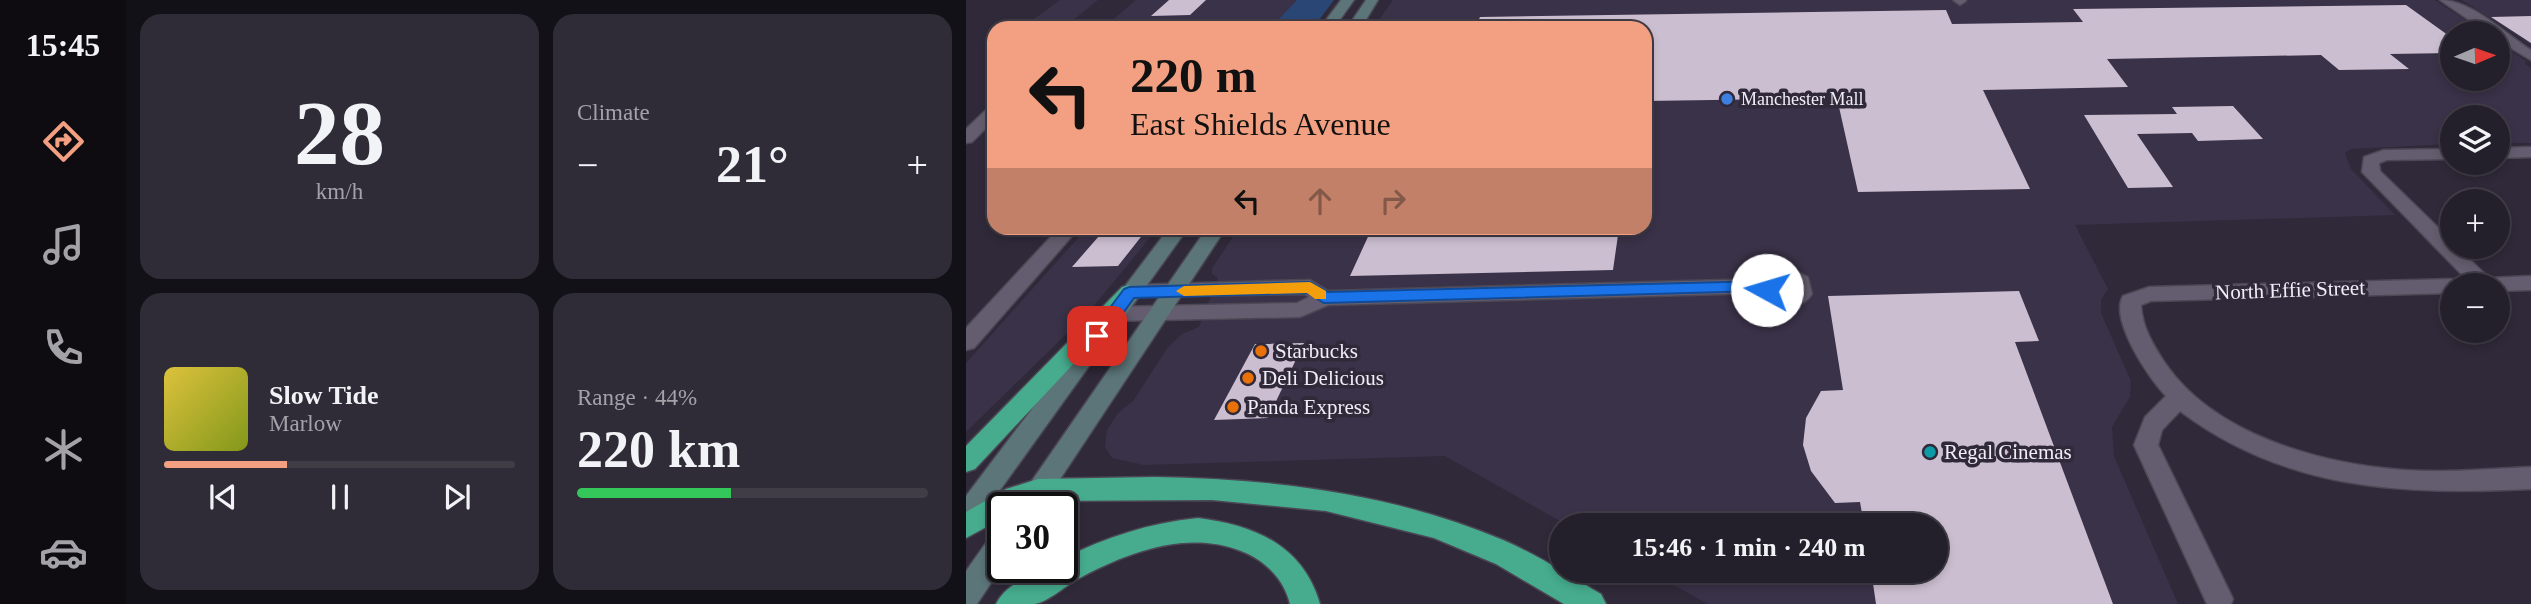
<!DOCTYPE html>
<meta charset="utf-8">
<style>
body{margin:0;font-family:"Times New Roman",serif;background:#2f2c37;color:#f1f3f6;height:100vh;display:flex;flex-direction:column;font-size:26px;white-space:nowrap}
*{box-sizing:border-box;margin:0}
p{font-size:23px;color:#a3a2a9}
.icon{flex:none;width:38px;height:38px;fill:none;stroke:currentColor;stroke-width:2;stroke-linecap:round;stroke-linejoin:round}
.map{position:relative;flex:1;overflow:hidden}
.details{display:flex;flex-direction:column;gap:14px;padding:14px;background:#131118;width:840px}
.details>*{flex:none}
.hud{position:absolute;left:21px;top:21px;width:665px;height:214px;border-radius:21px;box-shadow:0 4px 10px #0003,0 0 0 2px #403d47;background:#f2a081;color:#111;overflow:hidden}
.needle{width:46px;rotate:88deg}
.controls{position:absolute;left:1474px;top:21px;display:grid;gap:14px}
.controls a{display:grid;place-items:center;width:70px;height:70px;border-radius:50%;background:#231f2b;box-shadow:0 4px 10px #0003,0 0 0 2px #403d47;font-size:35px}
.speed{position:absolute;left:21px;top:492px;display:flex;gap:14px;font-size:35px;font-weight:700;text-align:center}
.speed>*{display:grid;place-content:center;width:91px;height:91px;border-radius:50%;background:#231f2b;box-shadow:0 4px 10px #0003,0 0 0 2px #403d47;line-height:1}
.speed .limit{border:4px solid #111;border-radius:10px;background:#fff;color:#111}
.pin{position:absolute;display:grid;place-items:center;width:60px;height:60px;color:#fff;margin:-30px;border-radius:14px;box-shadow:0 4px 10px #0006}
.me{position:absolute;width:77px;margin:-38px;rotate:276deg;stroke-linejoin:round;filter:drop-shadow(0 0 5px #0008)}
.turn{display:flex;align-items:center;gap:24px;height:147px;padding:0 28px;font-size:32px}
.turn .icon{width:91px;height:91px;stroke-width:2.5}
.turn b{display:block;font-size:49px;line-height:60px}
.lanes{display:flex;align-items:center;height:66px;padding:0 28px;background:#0003;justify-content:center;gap:35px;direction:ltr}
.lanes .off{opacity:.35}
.big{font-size:52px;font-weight:700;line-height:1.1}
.details .tile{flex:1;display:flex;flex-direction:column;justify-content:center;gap:10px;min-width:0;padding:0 24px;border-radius:21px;background:#2f2c37}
.details .dial{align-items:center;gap:0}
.dial b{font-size:91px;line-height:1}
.song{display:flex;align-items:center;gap:21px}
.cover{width:84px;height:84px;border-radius:10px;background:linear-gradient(135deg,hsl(50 70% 55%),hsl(70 70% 35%))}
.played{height:7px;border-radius:4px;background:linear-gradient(90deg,#f2a081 35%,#403d47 35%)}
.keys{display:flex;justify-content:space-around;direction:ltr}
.heat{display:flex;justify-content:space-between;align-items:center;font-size:38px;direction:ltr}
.charge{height:10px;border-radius:5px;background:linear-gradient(90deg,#34c759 44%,#403d47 0)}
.details .tiles{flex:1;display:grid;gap:14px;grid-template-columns:repeat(2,1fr)}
.trip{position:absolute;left:583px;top:513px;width:399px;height:70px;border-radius:35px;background:#231f2b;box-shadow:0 4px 10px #0003,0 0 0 2px #403d47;font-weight:700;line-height:70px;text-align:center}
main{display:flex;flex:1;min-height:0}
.tab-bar{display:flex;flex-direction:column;width:126px;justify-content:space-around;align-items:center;background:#0e0c11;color:#a3a2a9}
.tab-bar .icon{width:49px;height:49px}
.tab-bar .on{color:#f2a081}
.tab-bar b{font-size:32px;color:#f1f3f6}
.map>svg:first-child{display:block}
</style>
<main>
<nav class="tab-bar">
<b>15:45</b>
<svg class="icon on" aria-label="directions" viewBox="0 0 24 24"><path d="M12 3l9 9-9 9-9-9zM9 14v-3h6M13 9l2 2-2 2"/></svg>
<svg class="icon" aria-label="music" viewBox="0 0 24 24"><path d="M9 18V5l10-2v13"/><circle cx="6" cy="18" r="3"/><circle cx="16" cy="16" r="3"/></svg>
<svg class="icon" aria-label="phone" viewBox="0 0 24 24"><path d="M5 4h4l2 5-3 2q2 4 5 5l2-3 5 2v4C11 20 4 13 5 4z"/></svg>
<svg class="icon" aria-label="climate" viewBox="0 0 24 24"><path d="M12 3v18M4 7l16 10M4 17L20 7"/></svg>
<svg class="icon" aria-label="car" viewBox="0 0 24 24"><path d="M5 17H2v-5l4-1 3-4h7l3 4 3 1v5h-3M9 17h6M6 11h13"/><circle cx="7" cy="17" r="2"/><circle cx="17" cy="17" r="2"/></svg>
</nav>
<section class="details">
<div class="tiles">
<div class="tile dial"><b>28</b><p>km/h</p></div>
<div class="tile"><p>Climate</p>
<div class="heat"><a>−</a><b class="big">21°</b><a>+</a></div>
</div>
<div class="tile">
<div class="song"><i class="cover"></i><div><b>Slow Tide</b><p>Marlow</p></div></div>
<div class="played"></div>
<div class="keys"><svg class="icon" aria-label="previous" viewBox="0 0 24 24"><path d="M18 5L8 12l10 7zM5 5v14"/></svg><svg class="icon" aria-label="pause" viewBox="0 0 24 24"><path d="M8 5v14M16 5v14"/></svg><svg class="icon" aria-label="next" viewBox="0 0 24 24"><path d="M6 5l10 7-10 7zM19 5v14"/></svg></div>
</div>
<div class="tile"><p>Range · 44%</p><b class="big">220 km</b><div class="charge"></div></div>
</div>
</section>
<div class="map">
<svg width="1565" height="604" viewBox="0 0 1565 604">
<rect width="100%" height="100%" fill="#2f2939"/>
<path fill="#3a3248" d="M 94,0 L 132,0 L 100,26 L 57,27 Z
M 170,0 L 331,0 L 304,28 L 137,28 Z
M 427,0 L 1469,0 L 1519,33 L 1486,33 L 1486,79 L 1531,79 L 1531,42 L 1560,61 L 1559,64 L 1565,68 L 1565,143 L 1531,143 L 1531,117 L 1486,117 L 1486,144 L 1385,149 L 1379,153 L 1385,169 L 1429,215 L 1109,225 L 1142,289 L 1135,300 L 1135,313 L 1165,381 L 1164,397 L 1146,427 L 1148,456 L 1212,604 L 742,604 L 682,571 L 970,570 L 970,525 L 601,525 L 479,456 L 178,465 L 146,458 L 139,447 L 141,430 L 152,413 L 167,401 L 202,347 L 216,334 L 233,327 L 252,278 L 246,274 L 246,268 L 273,228 L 679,228 L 679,28 L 413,28 L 416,24 L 410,24 Z
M 1496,0 L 1565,0 L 1565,45 Z
M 121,228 L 192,228 L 122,313 L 0,432 L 0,363 Z"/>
<path fill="#2a4675" d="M 331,0 L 368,0 L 347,28 L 304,28 Z"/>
<path fill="#cbbed0" d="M 203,0 L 240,0 L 224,15 L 185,16 Z
M 1440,5 L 1486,38 L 1486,53 L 1424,54 L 1443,69 L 1373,70 L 1355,55 L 1141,59 L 1162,87 L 1017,90 L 1064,189 L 892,192 L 871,98 L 679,101 L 679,28 L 509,28 L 514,17 L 980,10 L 986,24 L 1117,22 L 1107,9 Z
M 1565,16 L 1565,43 L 1525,17 Z
M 1267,106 L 1297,139 L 1232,141 L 1226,133 L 1171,134 L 1207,187 L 1162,188 L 1118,115 L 1211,114 L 1206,107 Z
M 140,228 L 182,228 L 152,266 L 106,267 Z
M 406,228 L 653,228 L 647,270 L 384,276 Z
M 1053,291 L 1073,341 L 1049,342 L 1147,604 L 910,604 L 905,570 L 970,570 L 970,525 L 898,525 L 894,502 L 869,503 L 845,471 L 837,445 L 840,418 L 855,391 L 877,390 L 862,296 Z
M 338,343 L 302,418 L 248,420 L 289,344 Z"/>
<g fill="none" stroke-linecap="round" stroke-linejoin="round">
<defs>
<path id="minor" d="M 987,0 L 1000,0 L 1000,1 L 994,5 Z
M 1474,0 C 1506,0 1538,33 1565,50 L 1565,60 L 1531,40 L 1531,33 L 1522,33 Z
M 28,106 L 28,120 L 6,142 L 0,143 L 0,129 L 22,108 Z
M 1565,147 L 1565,157 L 1531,158 L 1531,148 Z
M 1486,149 L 1486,159 L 1421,160 L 1413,163 L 1414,171 L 1486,241 L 1486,247 L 1491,247 L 1523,278 L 1565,276 L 1565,290 L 1531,291 L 1531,285 L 1496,285 L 1501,280 L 1396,172 L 1398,157 L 1418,150 Z
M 93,228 L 113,228 L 8,348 L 0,350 L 0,328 Z
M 826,269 L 842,277 L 846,294 C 836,311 814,305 799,301 L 794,293 L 362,305 L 334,317 L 147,321 L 139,319 L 136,314 L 139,309 L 147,307 L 331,303 L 343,297 L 339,294 L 156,297 L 153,292 L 163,285 L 344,280 L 362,291 L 795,279 L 807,271 ZM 817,283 L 825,285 L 825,290 L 814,291 L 811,286 Z
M 1486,279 L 1496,285 L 1486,285 L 1486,293 L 1185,301 L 1175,305 C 1176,327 1187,345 1199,363 C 1248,435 1355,464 1437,470 C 1479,473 1522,469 1565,467 L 1565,489 C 1437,495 1321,491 1214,411 L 1196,430 L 1192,445 L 1267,599 L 1265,604 L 1241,604 L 1168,445 L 1179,417 L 1200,396 C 1183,379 1143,319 1157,296 L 1183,287 Z"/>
<path id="secondary" d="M 375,0 L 388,0 L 368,28 L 354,28 Z
M 400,0 L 412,0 L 395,28 L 381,28 Z
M 203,228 L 222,228 L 9,525 L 0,529 L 0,496 Z
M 241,228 L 260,228 L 75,508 L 47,508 Z
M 37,530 L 37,565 L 11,604 L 0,604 L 0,571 L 27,533 Z"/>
<path id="motorway" d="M 163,285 L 173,292 L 170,297 L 9,469 L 0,472 L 0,446 L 156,287 Z
M 189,477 C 309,479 425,493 537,540 C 572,555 603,576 635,594 L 640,604 L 598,604 L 530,564 L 468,538 L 360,511 L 246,500 L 72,501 L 54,508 L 37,508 L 37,518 L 0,538 L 0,512 L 40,489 L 72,479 Z
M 232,518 C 288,525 337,545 354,604 L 324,604 C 318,579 299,560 275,551 C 221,529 159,553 110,580 C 98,587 82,602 68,604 C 57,604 42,604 30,604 C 39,584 75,567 96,567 L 96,559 C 140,537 183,523 232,518 Z"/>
</defs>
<use href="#minor" stroke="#4b4754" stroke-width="3"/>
<use href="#secondary" stroke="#4b4754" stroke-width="3"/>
<use href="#motorway" stroke="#4b4754" stroke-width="3"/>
<use href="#minor" fill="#645d6f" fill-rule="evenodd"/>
<use href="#secondary" fill="#5b7578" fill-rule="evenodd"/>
<use href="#motorway" fill="#46ac8d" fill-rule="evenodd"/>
</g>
<path fill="#1a73e8" stroke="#114b97" stroke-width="2" d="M 801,281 L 806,282 L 809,290 L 801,295 L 794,291 L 358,303 L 341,293 L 168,298 L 137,341 L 131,342 L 123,336 L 158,289 L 163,287 L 344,282 L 362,292 Z"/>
<path fill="#f59e0b" d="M 344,282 L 360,291 L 360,299 L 349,299 L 341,293 L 218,296 L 210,291 L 218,286 Z"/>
<circle fill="#3f7fe0" stroke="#2f2939" stroke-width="2.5" cx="761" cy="99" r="7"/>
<g fill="#e8710a" stroke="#2f2939" stroke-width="2.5">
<circle cx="295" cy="351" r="7"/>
<circle cx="282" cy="378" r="7"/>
<circle cx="267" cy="407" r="7"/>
</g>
<circle fill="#0f9aa8" stroke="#2f2939" stroke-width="2.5" cx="964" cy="452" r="7"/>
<g text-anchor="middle" stroke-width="7" stroke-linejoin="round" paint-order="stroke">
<g font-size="18" fill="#f0edf7" stroke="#2f2939" text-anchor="start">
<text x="775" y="105">Manchester Mall</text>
</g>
<g font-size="21" fill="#f0edf7" stroke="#2f2939">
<text transform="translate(1324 290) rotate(-2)" y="7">North Effie Street</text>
</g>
<g font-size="21" fill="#f0edf7" stroke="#2f2939" text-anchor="start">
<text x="309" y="358">Starbucks</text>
<text x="296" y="385">Deli Delicious</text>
<text x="281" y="414">Panda Express</text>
<text x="978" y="459">Regal Cinemas</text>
</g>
</g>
</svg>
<div class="controls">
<a><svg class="needle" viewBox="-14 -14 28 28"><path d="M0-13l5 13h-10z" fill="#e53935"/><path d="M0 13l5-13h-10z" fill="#a3a2a9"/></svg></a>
<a><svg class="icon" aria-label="layers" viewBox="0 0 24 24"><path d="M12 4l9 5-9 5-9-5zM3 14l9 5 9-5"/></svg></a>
<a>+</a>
<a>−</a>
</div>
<div class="speed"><div class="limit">30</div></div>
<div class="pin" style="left:131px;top:336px;background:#d93025"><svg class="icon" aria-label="arrive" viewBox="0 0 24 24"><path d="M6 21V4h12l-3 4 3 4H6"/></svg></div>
<svg class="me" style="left:801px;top:290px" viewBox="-20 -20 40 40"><circle r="19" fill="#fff"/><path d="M0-13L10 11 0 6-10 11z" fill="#1a73e8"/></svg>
<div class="trip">15:46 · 1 min · 240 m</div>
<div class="hud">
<div class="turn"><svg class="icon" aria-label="left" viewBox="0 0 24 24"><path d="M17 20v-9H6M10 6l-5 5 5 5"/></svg><div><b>220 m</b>East Shields Avenue</div></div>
<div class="lanes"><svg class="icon" aria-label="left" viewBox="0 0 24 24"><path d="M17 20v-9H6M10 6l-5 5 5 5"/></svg><svg class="icon off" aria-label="ahead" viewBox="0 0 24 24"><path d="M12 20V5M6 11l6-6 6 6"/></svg><svg class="icon off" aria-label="right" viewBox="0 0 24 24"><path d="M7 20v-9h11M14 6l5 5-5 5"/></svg></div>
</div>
</div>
</main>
